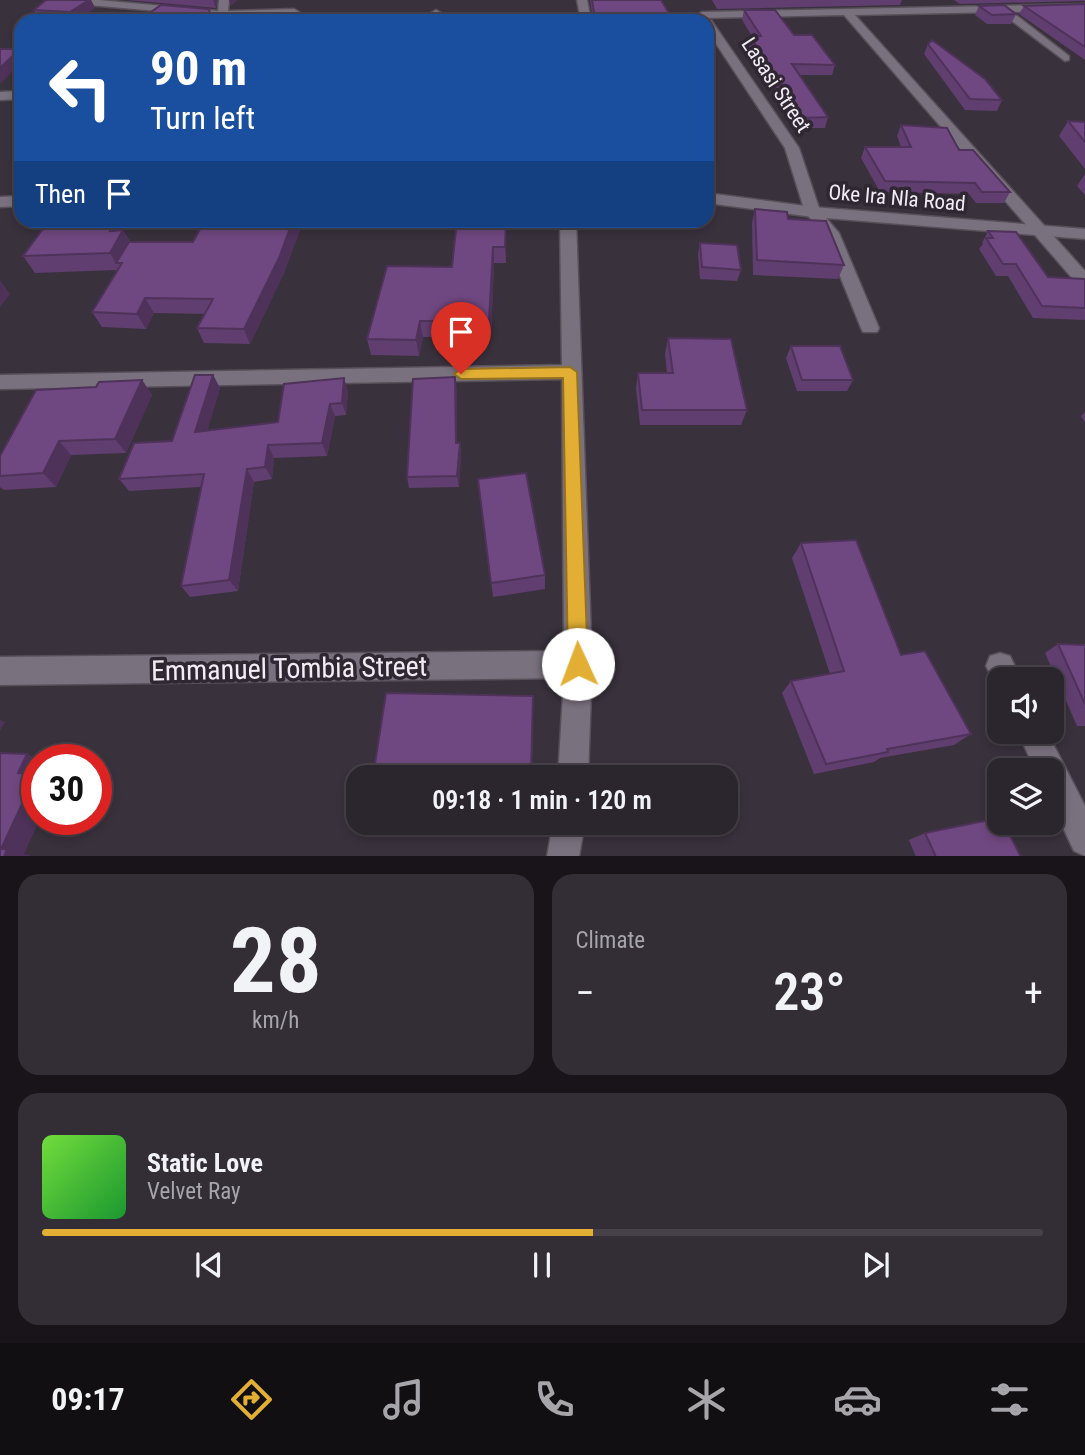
<!DOCTYPE html>
<meta charset="utf-8">
<style>
body{margin:0;font-family:"Roboto Condensed",sans-serif;background:#332d35;color:#f1f3f6;height:100vh;display:flex;flex-direction:column;font-size:26px;white-space:nowrap}
*{box-sizing:border-box;margin:0}
p{font-size:23px;color:#a6a5aa}
.icon{flex:none;width:38px;height:38px;fill:none;stroke:currentColor;stroke-width:2;stroke-linecap:round;stroke-linejoin:round}
.map{position:relative;height:856px;overflow:hidden}
.panel{display:flex;flex-direction:column;gap:18px;padding:18px;background:#181419;flex:1}
.panel>*{flex:none}
.top-card{position:absolute;left:14px;top:14px;width:700px;height:214px;border-radius:21px;box-shadow:0 4px 10px #0003,0 0 0 2px #474249;background:#1a4fa0;color:#fff;overflow:hidden}
.controls{position:absolute;left:987px;top:667px;display:grid;gap:14px}
.controls a{display:grid;place-items:center;width:77px;height:77px;border-radius:14px;background:#2b252d;box-shadow:0 4px 10px #0003,0 0 0 2px #474249;font-size:35px}
.speed{position:absolute;left:21px;top:744px;display:flex;gap:14px;font-size:35px;font-weight:700;text-align:center}
.speed>*{display:grid;place-content:center;width:91px;height:91px;border-radius:50%;background:#2b252d;box-shadow:0 4px 10px #0003,0 0 0 2px #474249;line-height:1}
.speed .limit{border:10px solid #d22;background:#fff;color:#111}
.pin{position:absolute;display:grid;place-items:center;width:60px;height:60px;color:#fff;margin:-72px -30px;border-radius:50% 50% 50% 0;rotate:-45deg;box-shadow:0 0 7px #0007}
.pin .icon{rotate:45deg}
.me{position:absolute;width:77px;margin:-38px;rotate:358deg;stroke-linejoin:round;filter:drop-shadow(0 0 5px #0008)}
.turn{display:flex;align-items:center;gap:24px;height:147px;padding:0 21px;font-size:32px}
.turn .icon{width:91px;height:91px;stroke-width:2.5}
.turn b{display:block;font-size:49px;line-height:60px}
.then{display:flex;align-items:center;height:66px;padding:0 21px;background:#0003;gap:14px;font-size:26px}
.big{font-size:52px;font-weight:600;line-height:1.1}
.panel .card{flex:1;display:flex;flex-direction:column;justify-content:center;gap:10px;min-width:0;padding:0 24px;border-radius:21px;background:#332d35}
.panel .dial{align-items:center;gap:0}
.dial b{font-size:91px;line-height:1}
.song{display:flex;align-items:center;gap:21px}
.cover{width:84px;height:84px;border-radius:10px;background:linear-gradient(135deg,hsl(100 70% 55%),hsl(130 70% 35%))}
.played{height:7px;border-radius:4px;background:linear-gradient(90deg,#e2af34 55%,#474249 55%)}
.keys{display:flex;justify-content:space-around;direction:ltr}
.heat{display:flex;justify-content:space-between;align-items:center;font-size:38px;direction:ltr}
.panel .tiles{flex:1;display:grid;gap:18px;grid-template-columns:1fr 1fr}
.card:last-child{grid-column:span 2}
.trip{position:absolute;left:346px;top:765px;width:392px;height:70px;border-radius:21px;background:#2b252d;box-shadow:0 4px 10px #0003,0 0 0 2px #474249;font-weight:600;line-height:70px;text-align:center}
.menu{display:flex;height:112px;justify-content:space-around;align-items:center;background:#110f12;color:#a6a5aa}
.menu .icon{width:49px;height:49px}
.menu .on{color:#e2af34}
.menu b{font-size:32px;color:#f1f3f6}
.map>svg:first-child{display:block}
</style>
<div class="map">
<svg width="1085" height="857" viewBox="0 0 1085 857">
<rect width="100%" height="100%" fill="#39313c"/>
<g fill="none" stroke-linecap="round" stroke-linejoin="round">
<defs>
<path id="street" d="M 60,0 L 99,0 L 218,11 L 219,0 L 229,0 L 228,11 L 294,9 L 299,12 L 294,15 L 226,17 L 224,21 L 214,21 L 216,16 L 65,3 Z
M 577,0 L 587,0 L 591,21 L 581,21 Z
M 1085,4 L 1085,10 L 1012,12 L 1069,56 L 1069,60 L 1065,61 L 1000,12 L 855,15 L 1085,271 L 1085,287 L 1079,286 L 844,15 L 702,18 L 697,15 L 702,12 Z
M 436,10 L 441,13 L 439,21 L 429,21 L 431,13 Z
M 703,20 L 711,20 L 799,148 L 820,211 L 839,233 L 879,328 L 877,332 L 863,332 L 861,328 L 823,234 L 805,212 L 785,148 L 707,30 L 707,21 Z
M 21,91 L 21,99 L 0,100 L 0,92 Z
M 560,220 L 576,220 L 592,664 L 588,777 L 558,777 L 564,678 L 0,685 L 0,657 L 564,651 L 562,379 L 0,389 L 0,375 L 562,365 Z
M 1000,653 L 1010,656 L 1021,679 L 999,679 L 999,690 L 986,666 L 990,656 Z
M 1018,732 L 1047,732 L 1085,806 L 1085,856 L 1074,851 L 1052,804 L 1052,770 L 1035,770 Z
M 553,822 L 585,822 L 579,857 L 547,857 Z"/>
<path id="secondary" d="M 707,193 L 813,207 L 1085,229 L 1085,239 L 813,217 L 707,203 Z
M 21,196 L 21,206 L 0,207 L 0,197 Z"/>
</defs>
<use href="#street" stroke="#575059" stroke-width="3"/>
<use href="#secondary" stroke="#575059" stroke-width="3"/>
<use href="#street" fill="#7a717e" fill-rule="evenodd"/>
<use href="#secondary" fill="#7a717e" fill-rule="evenodd"/>
</g>
<path fill="#603e6f" d="M 46,0 L 91,0 L 95,8 L 75,21 L 39,20 L 34,10 Z
M 127,0 L 217,0 L 216,8 Z
M 590,0 L 661,0 L 672,18 L 701,21 L 589,21 L 590,15 L 592,13 Z
M 712,0 L 902,0 L 900,5 L 717,9 Z
M 954,0 L 1085,0 L 1085,1 L 960,4 Z
M 1085,4 L 1085,60 L 1019,14 L 1024,6 Z
M 979,6 L 1016,14 L 1011,24 L 987,24 L 975,15 Z
M 744,10 L 794,35 L 835,65 L 832,75 L 799,75 L 828,117 L 825,128 L 798,128 L 748,46 L 750,36 L 752,36 L 742,20 Z
M 928,44 L 1002,100 L 997,111 L 965,110 L 924,54 Z
M 1068,121 L 1085,122 L 1085,169 L 1059,136 Z
M 901,125 L 959,150 L 1010,192 L 1004,203 L 976,203 L 969,194 L 880,192 L 861,158 L 865,147 L 901,147 L 897,136 Z
M 1085,174 L 1085,195 L 1077,186 Z
M 755,209 L 788,219 L 844,265 L 838,279 L 753,275 L 752,223 Z
M 108,222 L 120,230 L 123,230 L 130,242 L 193,242 L 302,224 L 284,273 L 250,344 L 204,343 L 197,328 L 204,314 L 154,313 L 146,329 L 102,327 L 92,312 L 117,270 L 35,273 L 23,256 Z
M 506,231 L 506,263 L 494,263 L 491,336 L 423,337 L 419,356 L 371,355 L 367,339 L 452,267 Z
M 988,231 L 1048,277 L 1085,280 L 1085,320 L 1033,318 L 1008,276 L 996,276 L 979,249 L 983,244 L 982,243 Z
M 700,243 L 741,270 L 737,281 L 700,279 L 698,254 Z
M 668,338 L 747,410 L 741,425 L 640,425 L 636,388 L 638,373 L 667,373 L 665,354 Z
M 791,346 L 853,380 L 847,391 L 797,391 L 786,358 Z
M 213,375 L 220,388 L 207,431 L 278,422 L 348,391 L 346,415 L 335,416 L 327,456 L 274,458 L 272,479 L 254,482 L 238,591 L 190,597 L 181,586 L 201,487 L 129,491 L 119,479 L 172,441 Z
M 142,380 L 152,395 L 126,453 L 71,455 L 56,487 L 4,490 L 0,487 L 0,456 L 96,387 Z
M 457,388 L 457,443 L 460,443 L 461,454 L 459,487 L 409,488 L 407,477 Z
M 1085,412 L 1085,422 L 1081,416 Z
M 478,479 L 545,575 L 545,589 L 493,597 Z
M 801,543 L 901,655 L 971,734 L 954,745 L 880,758 L 874,762 L 814,774 L 782,693 L 791,681 L 830,674 L 792,558 Z
M 1058,644 L 1085,645 L 1085,726 L 1077,726 L 1045,653 Z
M 533,707 L 532,777 L 379,777 L 374,770 Z
M 925,833 L 1021,857 L 916,857 L 909,840 Z"/>
<path fill="#4e325a" d="M 89,0 L 91,0 L 95,8 L 74,21 L 70,12 Z
M 213,0 L 217,0 L 216,8 Z
M 229,0 L 238,0 L 231,6 Z
M 209,9 L 213,21 L 203,21 Z
M 20,49 L 21,51 L 21,63 L 0,84 L 0,68 Z
M 98,220 L 107,220 L 111,228 L 115,222 L 122,233 L 123,230 L 132,247 L 122,263 L 116,263 L 120,270 L 110,253 L 96,222 Z
M 293,220 L 301,220 L 302,224 L 284,273 L 250,344 L 244,329 Z
M 506,220 L 506,263 L 505,247 Z
M 493,247 L 494,263 L 491,336 L 489,321 Z
M 0,280 L 10,294 L 0,307 Z
M 145,298 L 154,313 L 146,329 L 137,314 Z
M 420,321 L 423,337 L 419,356 L 416,340 Z
M 213,375 L 220,388 L 203,445 L 195,432 Z
M 455,377 L 457,388 L 457,455 L 456,443 Z
M 344,378 L 348,391 L 346,415 L 342,403 Z
M 142,380 L 152,395 L 126,453 L 115,439 Z
M 330,404 L 335,416 L 327,456 L 322,443 Z
M 59,441 L 71,455 L 56,487 L 43,473 Z
M 460,443 L 461,454 L 459,487 L 457,476 Z
M 268,445 L 274,458 L 272,479 L 265,467 Z
M 247,469 L 254,482 L 238,591 L 229,580 Z
M 0,720 L 5,722 L 0,731 Z
M 27,754 L 39,760 L 37,760 L 37,819 L 40,819 L 24,854 L 30,855 L 29,857 L 4,857 L 1,849 L 18,773 Z"/>
<path fill="#704881" stroke="#4e325a" stroke-width="2" d="M 46,0 L 89,0 L 70,12 L 34,10 Z
M 592,0 L 661,0 L 672,18 L 698,14 L 701,21 L 591,21 L 590,15 L 594,12 Z
M 1085,4 L 1085,47 L 1024,6 Z
M 161,5 L 209,9 L 210,14 L 203,21 L 138,21 Z
M 1004,5 L 1016,14 L 992,15 L 979,6 Z
M 744,10 L 775,10 L 794,35 L 812,35 L 835,65 L 792,64 L 828,117 L 802,118 L 750,36 L 761,36 Z
M 932,40 L 985,79 L 1002,100 L 970,99 L 928,44 Z
M 0,49 L 20,49 L 0,68 Z
M 1068,121 L 1085,122 L 1085,142 Z
M 901,125 L 947,128 L 959,150 L 973,150 L 1010,192 L 982,192 L 975,183 L 885,181 L 865,147 L 911,147 Z
M 755,209 L 787,212 L 788,219 L 826,221 L 844,265 L 757,260 Z
M 66,220 L 98,220 L 96,222 L 115,222 L 110,231 L 123,230 L 110,253 L 23,256 L 48,222 Z
M 205,220 L 293,220 L 279,258 L 244,329 L 197,328 L 213,299 L 145,298 L 137,314 L 92,312 L 122,263 L 116,263 L 129,242 L 193,242 Z
M 457,220 L 506,220 L 505,247 L 493,247 L 489,321 L 420,321 L 416,340 L 367,339 L 387,266 L 452,267 Z
M 988,231 L 1016,232 L 1048,277 L 1084,279 L 1085,280 L 1085,308 L 1042,306 L 1016,264 L 1003,264 L 986,238 L 993,238 Z
M 700,243 L 737,245 L 741,270 L 702,267 Z
M 668,338 L 731,339 L 747,410 L 642,410 L 638,373 L 673,373 Z
M 791,346 L 840,346 L 853,380 L 802,380 Z
M 195,375 L 213,375 L 195,432 L 278,422 L 284,384 L 344,378 L 342,403 L 330,404 L 322,443 L 268,445 L 265,467 L 247,469 L 229,580 L 181,586 L 204,474 L 119,479 L 134,443 L 172,441 Z
M 455,377 L 456,443 L 460,443 L 457,476 L 407,477 L 413,379 Z
M 142,380 L 115,439 L 59,441 L 43,473 L 0,476 L 0,456 L 36,390 L 96,387 L 99,382 Z
M 526,473 L 545,575 L 491,583 L 478,479 Z
M 856,540 L 901,655 L 925,651 L 971,734 L 887,749 L 888,752 L 826,764 L 791,681 L 844,671 L 801,543 Z
M 1058,644 L 1085,645 L 1085,704 Z
M 386,693 L 533,696 L 531,772 L 374,770 Z
M 0,753 L 27,754 L 18,773 L 36,774 L 1,849 L 7,849 L 4,857 L 0,857 Z
M 999,818 L 999,822 L 1003,822 L 1021,857 L 936,857 L 925,833 Z"/>
<path fill="#e2af34" stroke="#937222" stroke-width="2" d="M 570,367 L 577,372 L 588,664 L 585,671 L 578,674 L 571,671 L 568,664 L 563,378 L 461,379 L 454,374 L 461,369 Z"/>
<g text-anchor="middle" stroke-width="7" stroke-linejoin="round" paint-order="stroke">
<g font-size="21" fill="#f2edf4" stroke="#2f2732">
<text transform="translate(776 85) rotate(57)" y="7">Lasasi Street</text>
<text transform="translate(897 198) rotate(5)" y="7">Oke Ira Nla Road</text>
</g>
<g font-size="28" fill="#f2edf4" stroke="#2f2732">
<text transform="translate(289 668) rotate(-1)" y="10">Emmanuel Tombia Street</text>
</g>
</g>
</svg>
<div class="controls">
<a><svg class="icon" aria-label="sound" viewBox="0 0 24 24"><path d="M4 9h4l5-4v14l-5-4H4zM17 9q2 3 0 6"/></svg></a>
<a><svg class="icon" aria-label="layers" viewBox="0 0 24 24"><path d="M12 4l9 5-9 5-9-5zM3 14l9 5 9-5"/></svg></a>
</div>
<div class="speed"><div class="limit">30</div></div>
<div class="pin" style="left:461px;top:374px;background:#d93025"><svg class="icon" aria-label="arrive" viewBox="0 0 24 24"><path d="M6 21V4h12l-3 4 3 4H6"/></svg></div>
<svg class="me" style="left:578px;top:664px" viewBox="-20 -20 40 40"><circle r="19" fill="#fff"/><path d="M0-13L10 11 0 6-10 11z" fill="#e2af34"/></svg>
<div class="trip">09:18 · 1 min · 120 m</div>
<div class="top-card">
<div class="turn"><svg class="icon" aria-label="left" viewBox="0 0 24 24"><path d="M17 20v-9H6M10 6l-5 5 5 5"/></svg><div><b>90 m</b>Turn left</div></div>
<div class="then">Then<svg class="icon" aria-label="arrive" viewBox="0 0 24 24"><path d="M6 21V4h12l-3 4 3 4H6"/></svg></div>
</div>
</div>
<section class="panel">
<div class="tiles">
<div class="card dial"><b>28</b><p>km/h</p></div>
<div class="card"><p>Climate</p>
<div class="heat"><a>−</a><b class="big">23°</b><a>+</a></div>
</div>
<div class="card">
<div class="song"><i class="cover"></i><div><b>Static Love</b><p>Velvet Ray</p></div></div>
<div class="played"></div>
<div class="keys"><svg class="icon" aria-label="previous" viewBox="0 0 24 24"><path d="M18 5L8 12l10 7zM5 5v14"/></svg><svg class="icon" aria-label="pause" viewBox="0 0 24 24"><path d="M8 5v14M16 5v14"/></svg><svg class="icon" aria-label="next" viewBox="0 0 24 24"><path d="M6 5l10 7-10 7zM19 5v14"/></svg></div>
</div>
</div>
</section>
<nav class="menu">
<b>09:17</b>
<svg class="icon on" aria-label="directions" viewBox="0 0 24 24"><path d="M12 3l9 9-9 9-9-9zM9 14v-3h6M13 9l2 2-2 2"/></svg>
<svg class="icon" aria-label="music" viewBox="0 0 24 24"><path d="M9 18V5l10-2v13"/><circle cx="6" cy="18" r="3"/><circle cx="16" cy="16" r="3"/></svg>
<svg class="icon" aria-label="phone" viewBox="0 0 24 24"><path d="M5 4h4l2 5-3 2q2 4 5 5l2-3 5 2v4C11 20 4 13 5 4z"/></svg>
<svg class="icon" aria-label="climate" viewBox="0 0 24 24"><path d="M12 3v18M4 7l16 10M4 17L20 7"/></svg>
<svg class="icon" aria-label="car" viewBox="0 0 24 24"><path d="M5 17H2v-5l4-1 3-4h7l3 4 3 1v5h-3M9 17h6M6 11h13"/><circle cx="7" cy="17" r="2"/><circle cx="17" cy="17" r="2"/></svg>
<svg class="icon" aria-label="filters" viewBox="0 0 24 24"><path d="M4 7h16M4 17h16"/><circle cx="9" cy="7" r="2"/><circle cx="15" cy="17" r="2"/></svg>
</nav>
